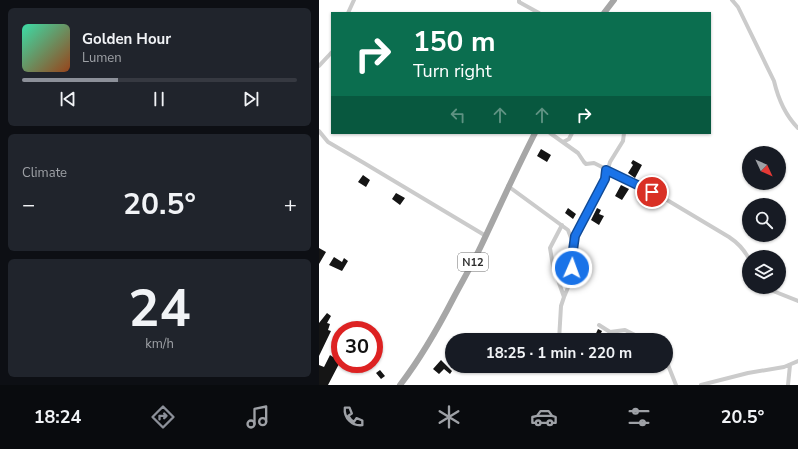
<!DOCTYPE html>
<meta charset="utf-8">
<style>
body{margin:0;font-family:"Nunito Sans",sans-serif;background:#20242c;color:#f1f3f6;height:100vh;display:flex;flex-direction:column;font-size:15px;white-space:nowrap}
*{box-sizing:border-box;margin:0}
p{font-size:13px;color:#9ea1a6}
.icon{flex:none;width:22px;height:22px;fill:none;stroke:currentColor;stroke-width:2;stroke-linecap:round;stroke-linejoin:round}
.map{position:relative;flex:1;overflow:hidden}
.sheet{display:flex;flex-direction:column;gap:8px;padding:8px;background:#0d0f14;width:319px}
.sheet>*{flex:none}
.top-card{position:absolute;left:12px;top:12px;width:380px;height:122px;border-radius:0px;box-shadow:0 1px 3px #0004;background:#0b6e4f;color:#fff;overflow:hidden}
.needle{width:26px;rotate:134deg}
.buttons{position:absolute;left:423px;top:146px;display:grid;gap:8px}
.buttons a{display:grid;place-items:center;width:44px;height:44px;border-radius:50%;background:#171b24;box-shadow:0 1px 3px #0004;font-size:20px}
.speed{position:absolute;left:12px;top:321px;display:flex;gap:8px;font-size:20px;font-weight:700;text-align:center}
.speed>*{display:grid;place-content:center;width:52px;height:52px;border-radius:50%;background:#171b24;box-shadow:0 1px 3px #0004;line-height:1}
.speed .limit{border:6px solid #d22;background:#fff;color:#111}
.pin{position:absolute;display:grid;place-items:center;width:34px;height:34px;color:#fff;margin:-17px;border:2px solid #fff;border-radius:50%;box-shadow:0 1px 4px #0007}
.me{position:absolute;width:44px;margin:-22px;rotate:2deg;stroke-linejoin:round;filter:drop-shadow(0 0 3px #0008)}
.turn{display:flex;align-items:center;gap:14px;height:84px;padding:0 16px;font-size:18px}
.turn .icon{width:52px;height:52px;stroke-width:2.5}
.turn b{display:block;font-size:28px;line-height:34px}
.lanes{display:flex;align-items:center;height:38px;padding:0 16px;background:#0003;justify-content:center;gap:20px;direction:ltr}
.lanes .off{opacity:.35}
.big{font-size:30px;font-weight:700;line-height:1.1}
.sheet .card{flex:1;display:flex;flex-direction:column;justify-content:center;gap:6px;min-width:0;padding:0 14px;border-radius:6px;background:#20242c}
.sheet .dial{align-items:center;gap:0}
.dial b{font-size:52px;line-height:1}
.song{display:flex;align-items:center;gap:12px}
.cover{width:48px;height:48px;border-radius:6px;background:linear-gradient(135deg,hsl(160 70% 55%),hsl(20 70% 35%))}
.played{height:4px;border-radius:2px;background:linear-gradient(90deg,#8c9099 35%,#363941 35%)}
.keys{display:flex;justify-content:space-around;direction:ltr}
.heat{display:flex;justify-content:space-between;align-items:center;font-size:22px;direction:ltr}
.trip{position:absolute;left:126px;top:333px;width:228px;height:40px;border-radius:20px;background:#171b24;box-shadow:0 1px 3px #0004;font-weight:700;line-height:40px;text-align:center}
.tab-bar{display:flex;height:64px;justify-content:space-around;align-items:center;background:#090b0e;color:#9ea1a6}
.tab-bar .icon{width:28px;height:28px}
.tab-bar .on{color:#8c9099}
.tab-bar b{font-size:18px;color:#f1f3f6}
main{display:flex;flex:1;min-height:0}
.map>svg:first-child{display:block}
</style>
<main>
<section class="sheet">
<div class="card">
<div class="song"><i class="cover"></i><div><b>Golden Hour</b><p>Lumen</p></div></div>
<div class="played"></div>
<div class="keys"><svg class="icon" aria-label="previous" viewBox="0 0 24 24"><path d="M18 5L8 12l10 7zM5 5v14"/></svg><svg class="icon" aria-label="pause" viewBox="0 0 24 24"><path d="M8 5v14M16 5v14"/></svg><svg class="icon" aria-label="next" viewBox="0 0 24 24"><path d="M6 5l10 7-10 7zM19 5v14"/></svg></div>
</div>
<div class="card"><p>Climate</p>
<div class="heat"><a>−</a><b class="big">20.5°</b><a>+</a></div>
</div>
<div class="card dial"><b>24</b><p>km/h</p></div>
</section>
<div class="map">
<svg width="479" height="385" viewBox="0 0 479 385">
<rect width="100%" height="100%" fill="#fff"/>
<path fill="#151515" d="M 222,149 L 232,155 L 228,162 L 218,156 Z
M 314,160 L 323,165 L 316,178 L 309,173 L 314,165 L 312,163 Z
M 44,175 L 51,180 L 47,187 L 39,182 Z
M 302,185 L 310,189 L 303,200 L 296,196 Z
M 77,193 L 86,198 L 81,205 L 73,199 Z
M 249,208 L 257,214 L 254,219 L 246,213 Z
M 278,208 L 282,210 L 280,214 L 285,216 L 280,225 L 272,220 Z
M 0,248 L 7,252 L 0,264 Z
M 15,257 L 23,262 L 25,258 L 29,261 L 23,271 L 10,265 Z
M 264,265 L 270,270 L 266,275 L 259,270 Z
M 8,313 L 12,316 L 8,323 L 11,324 L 9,330 L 12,331 L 0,356 L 0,323 Z
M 279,329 L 283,331 L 280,337 L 279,340 L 274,340 Z
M 16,354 L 21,356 L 21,362 L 9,385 L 0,385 L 0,365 L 5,367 L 11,355 L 14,357 Z
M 122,360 L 133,371 L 131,374 L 125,369 L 120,374 L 114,369 Z
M 61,370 L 66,376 L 62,379 L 57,373 Z"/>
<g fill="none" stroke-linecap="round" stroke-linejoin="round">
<path stroke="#cbcbcb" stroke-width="4" d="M 200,0 L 200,2 L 220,13
M 413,0 L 419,7 L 455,81 C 459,98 466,115 479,128
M 29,13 L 35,0
M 0,66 L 13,52
M 0,131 L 9,142 L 45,163 L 167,236
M 231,133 L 259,153 L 265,162 L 267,164 L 275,163 L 343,197 L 410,237 C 419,243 425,249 430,259
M 244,142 L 250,139 L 253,133
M 189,186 L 249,230 L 254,243 L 253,257 L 253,278 L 245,297
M 254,243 L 256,236 L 286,179 L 291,162 L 304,141 L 305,133
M 444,287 L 479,301
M 280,325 L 291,332 L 306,330 L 326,340
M 240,340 L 242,306 L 245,297 L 234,266 L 231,248 L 243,225
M 347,360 L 357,385
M 382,385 L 429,373 L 465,367 L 479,361
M 469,385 L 471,365"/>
<path stroke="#a6a6a6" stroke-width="6" d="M 285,13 L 295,0
M 81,385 C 102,358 119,328 135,297 C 144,280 154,263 162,246 C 180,208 197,170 216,133"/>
</g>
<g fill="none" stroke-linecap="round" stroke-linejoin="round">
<defs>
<path id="route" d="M 253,268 L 253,257 L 256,236 L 286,179 L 287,170 L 333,192"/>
</defs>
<use href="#route" stroke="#114b97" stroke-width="10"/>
<use href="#route" stroke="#1a73e8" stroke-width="7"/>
</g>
<g text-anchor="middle" stroke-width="4" stroke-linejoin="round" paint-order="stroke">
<rect fill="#fff" stroke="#6d6d6d" stroke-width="1" x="139" y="253" width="30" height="18" rx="3"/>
<g font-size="11" font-weight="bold" fill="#2e2e2e">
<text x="154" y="266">N12</text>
</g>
</g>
</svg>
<div class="buttons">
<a><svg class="needle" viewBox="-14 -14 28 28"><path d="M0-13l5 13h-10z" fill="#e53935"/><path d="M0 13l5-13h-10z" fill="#9ea1a6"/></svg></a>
<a><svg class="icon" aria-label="search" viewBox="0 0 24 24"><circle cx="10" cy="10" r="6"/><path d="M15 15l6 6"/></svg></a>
<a><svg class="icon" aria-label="layers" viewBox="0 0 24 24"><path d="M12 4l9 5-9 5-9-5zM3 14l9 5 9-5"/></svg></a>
</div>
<div class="speed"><div class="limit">30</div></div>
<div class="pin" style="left:333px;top:192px;background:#d93025"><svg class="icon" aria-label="arrive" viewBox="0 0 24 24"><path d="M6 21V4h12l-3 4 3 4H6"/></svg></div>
<svg class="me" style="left:253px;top:268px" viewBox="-20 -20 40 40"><circle r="17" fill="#1a73e8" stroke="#fff" stroke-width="3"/><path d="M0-11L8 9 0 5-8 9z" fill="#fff"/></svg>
<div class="trip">18:25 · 1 min · 220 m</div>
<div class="top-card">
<div class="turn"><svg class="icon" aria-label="right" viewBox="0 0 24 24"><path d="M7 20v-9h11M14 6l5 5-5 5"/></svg><div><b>150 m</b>Turn right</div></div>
<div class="lanes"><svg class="icon off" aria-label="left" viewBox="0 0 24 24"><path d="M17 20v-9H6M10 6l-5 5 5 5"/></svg><svg class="icon off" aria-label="ahead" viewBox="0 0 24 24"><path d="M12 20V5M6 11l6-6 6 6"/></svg><svg class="icon off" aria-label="ahead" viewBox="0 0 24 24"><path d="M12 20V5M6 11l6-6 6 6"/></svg><svg class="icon" aria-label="right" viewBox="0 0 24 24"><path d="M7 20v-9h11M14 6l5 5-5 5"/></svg></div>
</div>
</div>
</main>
<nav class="tab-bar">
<b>18:24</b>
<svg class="icon on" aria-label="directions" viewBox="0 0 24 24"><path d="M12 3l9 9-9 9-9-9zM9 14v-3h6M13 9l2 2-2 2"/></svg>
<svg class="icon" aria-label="music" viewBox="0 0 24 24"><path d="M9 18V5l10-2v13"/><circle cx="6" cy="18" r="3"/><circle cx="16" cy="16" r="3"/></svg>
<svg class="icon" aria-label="phone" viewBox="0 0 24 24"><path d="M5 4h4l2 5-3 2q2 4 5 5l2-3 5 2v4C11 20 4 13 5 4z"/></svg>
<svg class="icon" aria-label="climate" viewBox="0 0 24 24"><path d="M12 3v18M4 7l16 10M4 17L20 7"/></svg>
<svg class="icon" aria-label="car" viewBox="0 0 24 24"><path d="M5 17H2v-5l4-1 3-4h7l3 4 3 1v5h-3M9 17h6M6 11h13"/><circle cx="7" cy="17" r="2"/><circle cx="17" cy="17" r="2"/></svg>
<svg class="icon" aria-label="filters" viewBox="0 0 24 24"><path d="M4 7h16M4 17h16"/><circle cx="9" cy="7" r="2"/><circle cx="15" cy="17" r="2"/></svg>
<b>20.5°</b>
</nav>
